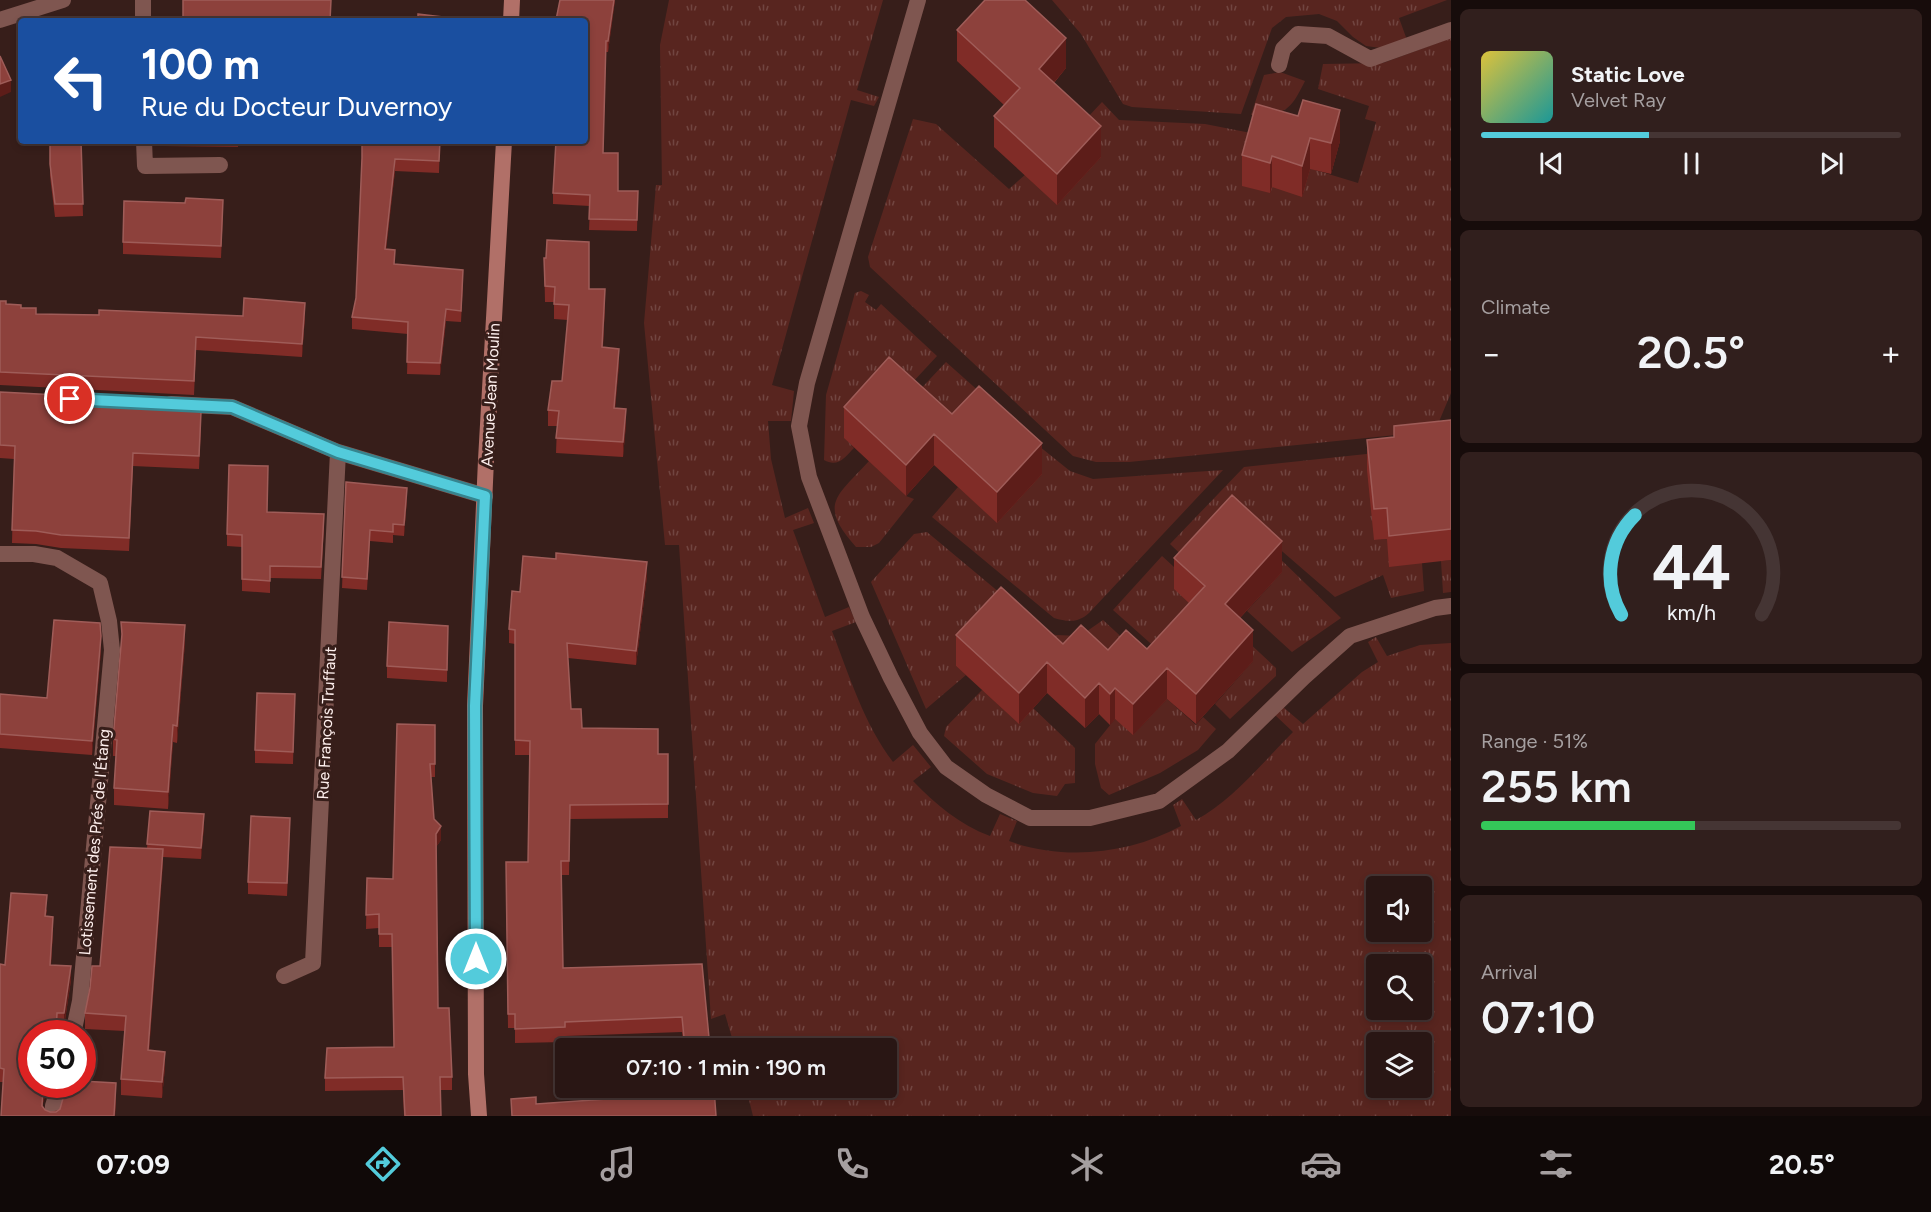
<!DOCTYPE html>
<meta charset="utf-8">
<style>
body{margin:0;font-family:Figtree,sans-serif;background:#311f1d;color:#f1f3f6;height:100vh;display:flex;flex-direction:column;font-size:22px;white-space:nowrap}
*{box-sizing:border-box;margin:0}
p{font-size:20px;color:#a59fa0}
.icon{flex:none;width:33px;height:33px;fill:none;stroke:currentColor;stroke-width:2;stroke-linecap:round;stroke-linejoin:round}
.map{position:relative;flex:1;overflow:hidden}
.drawer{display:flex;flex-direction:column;gap:9px;padding:9px;background:#170c0b;width:480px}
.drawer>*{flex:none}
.banner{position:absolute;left:18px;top:18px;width:570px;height:126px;border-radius:6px;box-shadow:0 3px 9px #0003,0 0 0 2px #453534;background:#1a4fa0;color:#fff;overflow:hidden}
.tools{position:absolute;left:1366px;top:876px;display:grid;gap:12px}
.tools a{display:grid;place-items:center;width:66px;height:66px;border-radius:6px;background:#291614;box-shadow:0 3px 9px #0003,0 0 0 2px #453534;font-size:30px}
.speed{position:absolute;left:18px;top:1020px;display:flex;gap:12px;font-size:30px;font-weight:700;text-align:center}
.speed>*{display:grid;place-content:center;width:78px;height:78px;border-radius:50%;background:#291614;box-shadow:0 3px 9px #0003,0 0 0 2px #453534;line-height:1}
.speed .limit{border:9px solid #d22;background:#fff;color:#111}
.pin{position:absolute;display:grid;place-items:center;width:51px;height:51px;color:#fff;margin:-26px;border:3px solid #fff;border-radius:50%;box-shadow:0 2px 6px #0007}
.me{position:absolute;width:66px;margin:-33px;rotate:0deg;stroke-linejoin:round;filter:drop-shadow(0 0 4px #0008)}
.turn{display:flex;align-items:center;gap:21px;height:126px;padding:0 24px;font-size:27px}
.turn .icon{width:78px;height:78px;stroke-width:2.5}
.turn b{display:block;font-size:42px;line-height:51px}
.big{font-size:45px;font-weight:600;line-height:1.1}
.drawer .card{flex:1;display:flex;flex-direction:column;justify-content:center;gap:9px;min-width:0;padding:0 21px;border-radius:9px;background:#311f1d}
.drawer .dial{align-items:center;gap:0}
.dial svg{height:156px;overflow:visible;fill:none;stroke:#453534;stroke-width:7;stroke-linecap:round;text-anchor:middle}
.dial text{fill:#f1f3f6;stroke:none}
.song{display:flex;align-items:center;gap:18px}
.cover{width:72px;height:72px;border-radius:9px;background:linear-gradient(135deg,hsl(50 70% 55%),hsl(180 70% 35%))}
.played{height:6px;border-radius:3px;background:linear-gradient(90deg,#53cbdb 40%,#453534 40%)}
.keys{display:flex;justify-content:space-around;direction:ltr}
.heat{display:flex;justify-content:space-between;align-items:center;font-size:33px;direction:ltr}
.charge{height:9px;border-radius:4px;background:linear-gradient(90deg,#34c759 51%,#453534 0)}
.trip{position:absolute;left:555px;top:1038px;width:342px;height:60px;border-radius:6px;background:#291614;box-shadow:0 3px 9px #0003,0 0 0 2px #453534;font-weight:600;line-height:60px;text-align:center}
.menu{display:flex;height:96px;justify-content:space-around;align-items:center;background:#100908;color:#a59fa0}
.menu .icon{width:42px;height:42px}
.menu .selected{color:#53cbdb}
.menu b{font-size:27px;color:#f1f3f6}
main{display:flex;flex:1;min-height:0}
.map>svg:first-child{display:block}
</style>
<main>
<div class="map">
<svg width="1451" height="1116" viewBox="0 0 1451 1116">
<defs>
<pattern id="grass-tufts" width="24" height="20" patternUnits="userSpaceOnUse" patternTransform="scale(1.5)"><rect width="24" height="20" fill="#58251f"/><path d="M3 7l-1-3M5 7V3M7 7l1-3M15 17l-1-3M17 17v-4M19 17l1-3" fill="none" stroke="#714540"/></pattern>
</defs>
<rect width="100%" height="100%" fill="#371e1a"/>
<path fill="url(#grass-tufts)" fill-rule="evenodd" d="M 669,0 L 883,0 L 857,90 L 879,97 L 874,106 L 851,100 L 772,385 L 794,391 L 791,421 L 768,421 L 771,459 L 785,518 L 808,508 L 814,523 L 793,530 L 825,617 L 849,607 L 856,622 L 832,631 C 849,675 864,724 893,762 L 913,745 L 931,767 L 913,781 C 935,804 960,825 990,836 L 1000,814 L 1017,821 L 1009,841 C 1064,861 1130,854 1181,826 L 1173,805 L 1182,799 L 1196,820 C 1233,800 1263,762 1293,732 L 1275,715 L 1283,707 L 1303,724 L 1362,672 L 1378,662 L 1368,642 L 1376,637 L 1387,656 L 1420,645 L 1451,643 L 1451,1116 L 753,1116 L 746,1088 L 886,1088 L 886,1048 L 735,1048 L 725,1014 L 711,1019 L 679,545 L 665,545 L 644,323 L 656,185 L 662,185 L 660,45 ZM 1377,886 L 1422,886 L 1422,932 L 1377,932 ZM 1377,964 L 1422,964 L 1422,1010 L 1377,1010 ZM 1377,1042 L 1422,1042 L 1422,1088 L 1377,1088 Z
M 1052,0 L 1447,0 L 1399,18 L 1407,40 L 1381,48 L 1366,46 L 1353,37 L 1337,21 L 1319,14 L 1286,17 L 1272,28 L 1241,114 L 1132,107 L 1123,104 L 1081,34 Z
M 1451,38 L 1451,393 L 1435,431 L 1129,462 L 1096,462 L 1073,456 L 870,267 L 868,257 L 913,119 L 936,124 L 1009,189 L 1074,132 L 1102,102 L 1119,120 L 1205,124 L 1256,134 L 1274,182 L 1302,166 L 1358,183 L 1376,122 L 1365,119 L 1369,106 L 1318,89 L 1323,64 L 1383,63 Z
M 1280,72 L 1305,81 C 1290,111 1286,115 1251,115 L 1264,75 Z
M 861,291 L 869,295 L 865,302 L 876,310 L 881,304 L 937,356 L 899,397 L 844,437 L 854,448 C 845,457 838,468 824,460 L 826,395 L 855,293 Z
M 946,362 L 1000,410 L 952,445 L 914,396 Z
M 1024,434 L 1070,471 L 1093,479 L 1223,470 L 1089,613 C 1078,623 1068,622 1054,618 L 932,517 L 958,487 L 997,522 L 1041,474 Z
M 1451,445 L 1374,540 L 1387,539 L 1422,563 L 1424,591 L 1391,598 L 1383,575 L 1335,597 L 1269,540 L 1194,567 L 1170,544 L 1244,467 Z
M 869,461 L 906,496 L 914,499 L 879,543 L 871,547 L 856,547 C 818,504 836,497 869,461 Z
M 927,532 L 1006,598 L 1043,631 L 1056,635 L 1080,636 L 1103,620 L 1128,643 L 1099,673 L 956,666 L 966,675 L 926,709 L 871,582 L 914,534 Z
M 1272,551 L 1341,618 L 1292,652 L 1247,611 L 1282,572 Z
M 1162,556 L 1185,577 L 1205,617 L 1167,658 L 1113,610 Z
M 1451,560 L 1451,592 L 1443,593 L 1441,561 Z
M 1245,639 L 1276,668 L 1276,676 L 1230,719 L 1215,704 L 1253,661 Z
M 982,690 L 1033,708 L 1075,748 L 1075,783 L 1065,784 L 1057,796 L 1033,793 L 987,774 L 944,736 L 946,727 Z
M 1167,699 L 1196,725 L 1203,717 L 1216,729 L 1198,750 L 1160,773 L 1109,795 L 1101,788 L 1095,764 L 1095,744 L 1115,719 L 1134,734 Z"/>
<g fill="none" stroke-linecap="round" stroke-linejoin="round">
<path stroke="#7f5650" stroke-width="16" d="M 143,0 L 143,21
M 918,0 L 807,383 L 799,426 L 809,477 L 862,617 L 891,678 L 920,733 L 946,767 L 986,795 L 1030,818 L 1090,818 L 1159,801 L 1228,751 L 1304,677 L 1350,636 L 1435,608 L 1451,606
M 1279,65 L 1283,49 L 1298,34 L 1328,36 L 1370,59 L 1451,30
M 144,141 L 145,166 L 220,165
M 0,554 L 34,554 L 57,558 L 100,583 L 109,621 L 112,650"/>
<path stroke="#7f5650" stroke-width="16" d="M 0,20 L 63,0
M 171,404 L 232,407 L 338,452 L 485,496
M 284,976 L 313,963 L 338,452
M 73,1034 L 80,1001 L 112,650
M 52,1116 L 53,1106 L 60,1084"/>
<path stroke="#b17068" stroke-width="16" d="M 511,21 L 512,0
M 479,1116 L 476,1074 L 475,706 L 486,460 L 504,141"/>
</g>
<path fill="#802c27" d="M 560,0 L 615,0 L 608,52 L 606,52 L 603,153 L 618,191 L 638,191 L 637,231 L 589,230 L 590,206 L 553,204 L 553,193 L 585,141 L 556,20 Z
M 957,30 L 1066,68 L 1054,83 L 1101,157 L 1057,205 L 994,147 L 994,116 L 1004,105 L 957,61 Z
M 1298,116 L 1340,141 L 1331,174 L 1310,169 L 1302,197 L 1272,187 L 1270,193 L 1242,186 L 1242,155 Z
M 50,141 L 81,141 L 83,216 L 55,217 L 50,176 Z
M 162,141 L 238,141 L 238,147 L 162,146 Z
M 440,141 L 439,173 L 395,171 L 386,249 L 395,264 L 463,282 L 461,322 L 446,321 L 440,375 L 407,374 L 408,334 L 352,329 L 352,317 L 356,298 L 362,162 Z
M 185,203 L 223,212 L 221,258 L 123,254 L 123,242 Z
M 544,258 L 546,258 L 589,289 L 605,304 L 603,347 L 619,364 L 615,408 L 626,424 L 623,457 L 556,453 L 557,426 L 548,426 L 548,410 L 562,381 L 568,320 L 554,319 L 554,302 L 545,302 Z
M 0,301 L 6,304 L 36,314 L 305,316 L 302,357 L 196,350 L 194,395 L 0,385 Z
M 0,392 L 193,411 L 201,425 L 199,469 L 133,466 L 129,551 L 61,548 L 36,544 L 12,543 L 14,459 L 0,458 Z
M 844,407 L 952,414 L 1042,474 L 997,523 L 934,465 L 906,496 L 844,438 Z
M 1451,420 L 1451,560 L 1389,567 L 1387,539 L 1374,540 L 1367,470 L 1367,440 L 1394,437 L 1394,426 Z
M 346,482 L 407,499 L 404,536 L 393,535 L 393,543 L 370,541 L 367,590 L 342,588 Z
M 268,512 L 324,526 L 321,579 L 270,578 L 270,593 L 242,591 L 242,547 L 227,546 L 227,534 Z
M 1174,558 L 1282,572 L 1240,618 L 1253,661 L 1196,724 L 1167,699 L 1133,735 L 1115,719 L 1110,725 L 1099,714 L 1085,728 L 1047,693 L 1019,724 L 956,666 L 956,635 L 1063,644 L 1108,650 L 1147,649 L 1189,603 L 1174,589 Z
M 647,576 L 636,665 L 568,658 L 571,709 L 582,728 L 658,754 L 668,754 L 668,818 L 570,819 L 569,875 L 561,875 L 563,968 L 702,964 L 710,1048 L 684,1048 L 682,1032 L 565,1036 L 565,1042 L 515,1043 L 515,1028 L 508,1028 L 506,862 L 528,862 L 530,755 L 515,755 L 515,644 L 509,643 L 509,629 L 520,592 Z
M 121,622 L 185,642 L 177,743 L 173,742 L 168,809 L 114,805 L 114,788 L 116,756 L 113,756 L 113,739 L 122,642 Z
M 448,626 L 447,682 L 387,678 L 387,666 Z
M 101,650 L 92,755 L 0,748 L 0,694 L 47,698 Z
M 295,694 L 293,764 L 255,763 L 255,750 Z
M 435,725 L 435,777 L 431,777 L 434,819 L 441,840 L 436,847 L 438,1008 L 452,1077 L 452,1090 L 441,1090 L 441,1116 L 404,1116 L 403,1090 L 325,1091 L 325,1078 L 394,1047 L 392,947 L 379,947 L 379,928 L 366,929 L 367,878 L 393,879 Z
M 150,811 L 204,826 L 201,859 L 163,857 L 149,1051 L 165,1067 L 162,1098 L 121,1095 L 121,1079 L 125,1031 L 85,1029 L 85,1013 L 90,988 L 100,966 L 147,848 Z
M 290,830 L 287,896 L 248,894 L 248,882 Z
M 47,909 L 46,916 L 53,931 L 51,965 L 71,980 L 64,1027 L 57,1027 L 32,1084 L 49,1084 L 43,1103 L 43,1106 L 45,1110 L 50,1112 L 116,1097 L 115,1116 L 1,1116 L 3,1082 L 0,1082 L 0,964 L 5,965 Z"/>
<path fill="#5d1d19" d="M 614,0 L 615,0 L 608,52 L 608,41 Z
M 1066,38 L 1066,68 L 1039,100 L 1039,69 Z
M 11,80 L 11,92 L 0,97 L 0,84 Z
M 1340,110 L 1340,141 L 1331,174 L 1331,143 Z
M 1101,126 L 1101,157 L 1057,205 L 1057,174 Z
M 1310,138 L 1310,169 L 1302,197 L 1302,166 Z
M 1272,156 L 1272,187 L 1270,193 L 1270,163 Z
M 395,159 L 395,171 L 385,261 L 385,249 Z
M 605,289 L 605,304 L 602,363 L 602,347 Z
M 305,303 L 305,316 L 302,357 L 302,344 Z
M 446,309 L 446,321 L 440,375 L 440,363 Z
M 619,349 L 619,364 L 614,423 L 614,408 Z
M 626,409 L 626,424 L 623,457 L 623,442 Z
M 934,434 L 934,465 L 906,496 L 906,465 Z
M 1042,443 L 1042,474 L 997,523 L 997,492 Z
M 407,488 L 407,499 L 404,536 L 404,525 Z
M 1282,541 L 1282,572 L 1225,634 L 1225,604 Z
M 647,562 L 647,576 L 636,665 L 636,651 Z
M 185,625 L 185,642 L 177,743 L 177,726 Z
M 1253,630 L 1253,661 L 1196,724 L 1196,694 Z
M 101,636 L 101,650 L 92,755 L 92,741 Z
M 1047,662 L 1047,693 L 1019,724 L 1019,693 Z
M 1167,668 L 1167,699 L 1133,735 L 1133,704 Z
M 1099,683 L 1099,714 L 1085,728 L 1085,698 Z
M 1115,688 L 1115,719 L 1110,725 L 1110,694 Z
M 173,725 L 173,742 L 168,809 L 168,792 Z
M 204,814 L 204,826 L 201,859 L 201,848 Z
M 441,826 L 441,840 L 436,847 L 436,834 Z
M 163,849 L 163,865 L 148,1066 L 148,1050 Z
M 53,917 L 53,931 L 50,979 L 50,965 Z
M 71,966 L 71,980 L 64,1027 L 64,1013 Z
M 165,1052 L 165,1067 L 162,1098 L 162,1082 Z
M 116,1083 L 116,1097 L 115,1116 L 114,1116 Z
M 44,1084 L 49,1084 L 43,1103 L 42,1116 L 43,1089 Z"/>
<path fill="#8d413c" stroke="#9f5c58" stroke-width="1.5" d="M 183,0 L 331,0 L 330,21 L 183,21 Z
M 560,0 L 614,0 L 608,41 L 606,41 L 603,153 L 618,153 L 618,191 L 638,191 L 637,220 L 589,219 L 590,195 L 553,193 L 556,141 L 585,141 L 585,21 L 537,21 L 537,18 L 556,20 Z
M 985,0 L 1025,0 L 1066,38 L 1039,69 L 1101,126 L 1057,174 L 994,116 L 1020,88 L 957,30 Z
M 418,14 L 477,21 L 418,21 Z
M 98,19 L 98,21 L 48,21 L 48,20 Z
M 0,56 L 11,80 L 0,84 Z
M 1303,100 L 1340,110 L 1331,143 L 1310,138 L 1302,166 L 1272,156 L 1270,163 L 1242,155 L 1256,104 L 1298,116 Z
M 50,141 L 81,141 L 83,204 L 55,204 L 50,164 Z
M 362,141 L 440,141 L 439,161 L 395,159 L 385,249 L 395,250 L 394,264 L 463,270 L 461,311 L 446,309 L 440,363 L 407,362 L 408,322 L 352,317 L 356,298 L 362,158 Z
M 186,198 L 223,200 L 221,246 L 123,242 L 124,201 L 185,203 Z
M 547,240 L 589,242 L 589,289 L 605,289 L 602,347 L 619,349 L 614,408 L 626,409 L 623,442 L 556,438 L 559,411 L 548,410 L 552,381 L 562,381 L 569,305 L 554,304 L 555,287 L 545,286 L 544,258 L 546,258 Z
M 244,298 L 305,303 L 302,344 L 196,337 L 194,381 L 0,372 L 0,301 L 6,301 L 6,304 L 21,305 L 21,308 L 36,308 L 36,314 L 99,315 L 99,310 L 243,316 Z
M 889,357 L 952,414 L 979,386 L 1042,443 L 997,492 L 934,434 L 906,465 L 844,407 Z
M 0,392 L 193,402 L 193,411 L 201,412 L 199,456 L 133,453 L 129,538 L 61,535 L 36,531 L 12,530 L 15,446 L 0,445 Z
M 1451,420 L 1451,529 L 1389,536 L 1387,508 L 1374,509 L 1367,440 L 1394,437 L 1394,426 Z
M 229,465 L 268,466 L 267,512 L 324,514 L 321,567 L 270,566 L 270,581 L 242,579 L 242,535 L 227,534 Z
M 346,482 L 407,488 L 404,525 L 393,524 L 393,532 L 370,530 L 367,579 L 342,577 Z
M 1232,495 L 1282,541 L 1225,604 L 1253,630 L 1196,694 L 1167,668 L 1133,704 L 1115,688 L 1110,694 L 1099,683 L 1085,698 L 1047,662 L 1019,693 L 956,635 L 1001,587 L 1063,644 L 1081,625 L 1108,650 L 1126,630 L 1147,649 L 1205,586 L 1174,558 Z
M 556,553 L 647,562 L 636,651 L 567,643 L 571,709 L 581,709 L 582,728 L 658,729 L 658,754 L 668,754 L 668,804 L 570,805 L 569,861 L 561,861 L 563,968 L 702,964 L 710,1048 L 685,1048 L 682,1017 L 565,1022 L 565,1027 L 515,1029 L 515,1014 L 508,1014 L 506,862 L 528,862 L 530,741 L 515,740 L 515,630 L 509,629 L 512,591 L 520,592 L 523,556 L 556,559 Z
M 54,620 L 100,623 L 101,636 L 92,741 L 0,734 L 0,694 L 47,698 Z
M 121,622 L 185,625 L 177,726 L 173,725 L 168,792 L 114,788 L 117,740 L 113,739 L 122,634 Z
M 389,622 L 448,626 L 447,670 L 387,666 Z
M 257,693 L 295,694 L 293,752 L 255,750 Z
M 397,724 L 435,725 L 435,764 L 430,764 L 434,819 L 441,826 L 436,834 L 438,1008 L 449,1008 L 452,1077 L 440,1077 L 441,1116 L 405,1116 L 403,1077 L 325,1078 L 327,1048 L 394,1047 L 392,934 L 379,934 L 379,914 L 366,915 L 367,878 L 393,879 Z
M 150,811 L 204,814 L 201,848 L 147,844 Z
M 251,816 L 290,818 L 287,883 L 248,882 Z
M 110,847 L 163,849 L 148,1050 L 165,1052 L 162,1082 L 121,1079 L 126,1016 L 85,1013 L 90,988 L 92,966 L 100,966 Z
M 11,893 L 47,895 L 45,916 L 53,917 L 50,965 L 71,966 L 64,1013 L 57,1013 L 56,1034 L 32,1034 L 32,1084 L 44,1084 L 43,1089 L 42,1106 L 45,1110 L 50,1112 L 56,1112 L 60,1109 L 67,1084 L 82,1084 L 82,1081 L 116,1083 L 114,1116 L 1,1116 L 4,1069 L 0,1068 L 0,964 L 5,965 Z
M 678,1088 L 714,1088 L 716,1116 L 512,1116 L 511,1099 L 536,1097 L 536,1104 L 678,1094 Z"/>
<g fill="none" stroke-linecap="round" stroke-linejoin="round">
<defs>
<path id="route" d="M 70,399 L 232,407 L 338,452 L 485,496 L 475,706 L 476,959"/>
</defs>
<use href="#route" stroke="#36848e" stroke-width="15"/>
<use href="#route" stroke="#53cbdb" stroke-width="10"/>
</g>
<g text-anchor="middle" stroke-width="6" stroke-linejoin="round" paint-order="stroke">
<g font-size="16" fill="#feefed" stroke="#371e1a">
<text transform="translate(490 395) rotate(-87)" y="6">Avenue Jean Moulin</text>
<text transform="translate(326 723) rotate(-87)" y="6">Rue François Truffaut</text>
<text transform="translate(94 842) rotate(-85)" y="6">Lotissement des Prés de l'Étang</text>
</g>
</g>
</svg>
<div class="tools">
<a><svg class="icon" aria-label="sound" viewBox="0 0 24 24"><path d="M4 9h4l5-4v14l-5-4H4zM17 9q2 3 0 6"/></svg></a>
<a><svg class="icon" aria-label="search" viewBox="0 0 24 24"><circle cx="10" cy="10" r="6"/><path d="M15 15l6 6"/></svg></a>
<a><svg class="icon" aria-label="layers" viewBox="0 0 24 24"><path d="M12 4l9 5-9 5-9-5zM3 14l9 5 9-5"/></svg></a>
</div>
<div class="speed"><div class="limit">50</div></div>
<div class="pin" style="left:70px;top:399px;background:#d93025"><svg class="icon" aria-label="arrive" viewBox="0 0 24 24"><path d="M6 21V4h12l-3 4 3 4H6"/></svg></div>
<svg class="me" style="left:476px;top:959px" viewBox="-20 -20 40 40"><circle r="17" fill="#53cbdb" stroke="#fff" stroke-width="3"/><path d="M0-11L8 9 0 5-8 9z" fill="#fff"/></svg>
<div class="trip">07:10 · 1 min · 190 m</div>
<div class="banner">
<div class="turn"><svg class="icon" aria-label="left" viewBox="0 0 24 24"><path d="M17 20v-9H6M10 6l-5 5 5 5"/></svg><div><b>100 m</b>Rue du Docteur Duvernoy</div></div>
</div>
</div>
<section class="drawer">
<div class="card">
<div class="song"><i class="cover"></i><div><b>Static Love</b><p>Velvet Ray</p></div></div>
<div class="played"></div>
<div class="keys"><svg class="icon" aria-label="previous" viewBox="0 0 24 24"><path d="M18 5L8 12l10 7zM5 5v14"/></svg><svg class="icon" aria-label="pause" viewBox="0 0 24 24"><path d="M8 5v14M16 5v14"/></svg><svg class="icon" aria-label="next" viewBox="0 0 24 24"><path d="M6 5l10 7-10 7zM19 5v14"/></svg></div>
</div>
<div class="card"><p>Climate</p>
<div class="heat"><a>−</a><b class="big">20.5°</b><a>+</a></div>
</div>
<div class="card dial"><svg viewBox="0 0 100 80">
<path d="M14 69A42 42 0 1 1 86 69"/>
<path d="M14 69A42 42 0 0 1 21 18" stroke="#53cbdb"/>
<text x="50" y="56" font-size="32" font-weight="700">44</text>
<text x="50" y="72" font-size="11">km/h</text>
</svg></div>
<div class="card"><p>Range · 51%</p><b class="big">255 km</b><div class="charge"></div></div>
<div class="card"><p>Arrival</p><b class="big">07:10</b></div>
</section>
</main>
<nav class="menu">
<b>07:09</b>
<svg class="icon selected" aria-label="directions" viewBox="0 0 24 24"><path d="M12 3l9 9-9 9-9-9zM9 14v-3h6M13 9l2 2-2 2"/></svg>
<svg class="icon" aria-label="music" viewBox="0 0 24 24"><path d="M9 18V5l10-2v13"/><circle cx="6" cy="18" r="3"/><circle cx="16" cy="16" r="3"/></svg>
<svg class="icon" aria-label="phone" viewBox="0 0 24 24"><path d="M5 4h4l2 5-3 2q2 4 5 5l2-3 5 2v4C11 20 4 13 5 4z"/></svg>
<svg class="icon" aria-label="climate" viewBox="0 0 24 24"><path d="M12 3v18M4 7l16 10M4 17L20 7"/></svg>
<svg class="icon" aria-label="car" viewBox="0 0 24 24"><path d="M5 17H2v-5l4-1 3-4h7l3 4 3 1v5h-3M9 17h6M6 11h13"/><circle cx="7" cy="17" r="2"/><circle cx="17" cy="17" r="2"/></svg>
<svg class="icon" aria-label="filters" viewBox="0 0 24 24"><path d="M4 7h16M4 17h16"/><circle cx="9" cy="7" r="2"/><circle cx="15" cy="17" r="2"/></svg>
<b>20.5°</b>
</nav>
